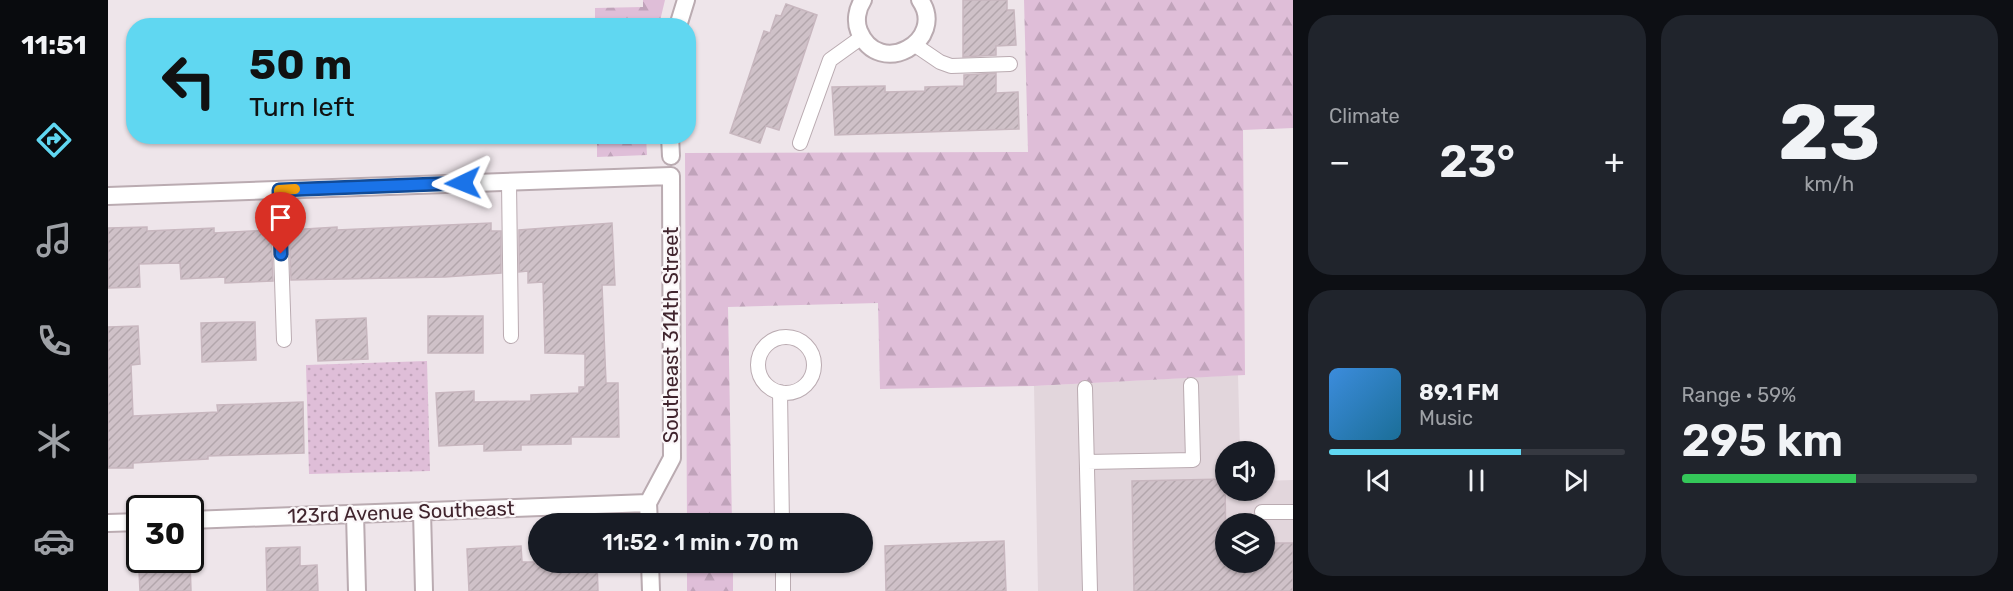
<!DOCTYPE html>
<meta charset="utf-8">
<style>
body{margin:0;font-family:Rubik,sans-serif;background:#20242c;color:#f1f3f6;height:100vh;display:flex;flex-direction:column;font-size:22px;white-space:nowrap}
*{box-sizing:border-box;margin:0}
p{font-size:20px;color:#9ea1a6}
.icon{flex:none;width:33px;height:33px;fill:none;stroke:currentColor;stroke-width:2;stroke-linecap:round;stroke-linejoin:round}
.map{position:relative;flex:1;overflow:hidden}
.panel{display:flex;flex-direction:column;gap:15px;padding:15px;background:#0d0f14;width:720px}
.panel>*{flex:none}
.top-card{position:absolute;left:18px;top:18px;width:570px;height:126px;border-radius:24px;box-shadow:0 2px 4px #0004;background:#60d7f1;color:#111;overflow:hidden}
.fabs{position:absolute;left:1107px;top:441px;display:grid;gap:12px}
.fabs a{display:grid;place-items:center;width:60px;height:60px;border-radius:50%;background:#171b24;box-shadow:0 2px 4px #0004;font-size:30px}
.speed{position:absolute;left:18px;top:495px;display:flex;gap:12px;font-size:30px;font-weight:700;text-align:center}
.speed>*{display:grid;place-content:center;width:78px;height:78px;border-radius:50%;background:#171b24;box-shadow:0 2px 4px #0004;line-height:1}
.speed .limit{border:3px solid #111;border-radius:9px;background:#fff;color:#111}
.pin{position:absolute;display:grid;place-items:center;width:51px;height:51px;color:#fff;margin:-62px -26px;border-radius:50% 50% 50% 0;rotate:-45deg;box-shadow:0 0 6px #0007}
.pin .icon{rotate:45deg}
.me{position:absolute;width:66px;margin:-33px;rotate:268deg;stroke-linejoin:round;filter:drop-shadow(0 0 4px #0008)}
.turn{display:flex;align-items:center;gap:21px;height:126px;padding:0 24px;font-size:27px}
.turn .icon{width:78px;height:78px;stroke-width:2.5}
.turn b{display:block;font-size:42px;line-height:51px}
.big{font-size:45px;font-weight:600;line-height:1.1}
.panel .card{flex:1;display:flex;flex-direction:column;justify-content:center;gap:9px;min-width:0;padding:0 21px;border-radius:24px;background:#20242c}
.panel .dial{align-items:center;gap:0}
.dial b{font-size:78px;line-height:1}
.song{display:flex;align-items:center;gap:18px}
.cover{width:72px;height:72px;border-radius:9px;background:linear-gradient(135deg,hsl(210 70% 55%),hsl(200 70% 35%))}
.played{height:6px;border-radius:3px;background:linear-gradient(90deg,#60d7f1 65%,#363941 65%)}
.keys{display:flex;justify-content:space-around;direction:ltr}
.heat{display:flex;justify-content:space-between;align-items:center;font-size:33px;direction:ltr}
.charge{height:9px;border-radius:4px;background:linear-gradient(90deg,#34c759 59%,#363941 0)}
.panel .tiles{flex:1;display:grid;gap:15px;grid-template-columns:repeat(2,1fr)}
.trip{position:absolute;left:420px;top:513px;width:345px;height:60px;border-radius:30px;background:#171b24;box-shadow:0 2px 4px #0004;font-weight:600;line-height:60px;text-align:center}
main{display:flex;flex:1;min-height:0}
.dock{display:flex;flex-direction:column;width:108px;justify-content:space-around;align-items:center;background:#090b0e;color:#9ea1a6}
.dock .icon{width:42px;height:42px}
.dock .selected{color:#60d7f1}
.dock b{font-size:27px;color:#f1f3f6}
.map>svg:first-child{display:block}
</style>
<main>
<nav class="dock">
<b>11:51</b>
<svg class="icon selected" aria-label="directions" viewBox="0 0 24 24"><path d="M12 3l9 9-9 9-9-9zM9 14v-3h6M13 9l2 2-2 2"/></svg>
<svg class="icon" aria-label="music" viewBox="0 0 24 24"><path d="M9 18V5l10-2v13"/><circle cx="6" cy="18" r="3"/><circle cx="16" cy="16" r="3"/></svg>
<svg class="icon" aria-label="phone" viewBox="0 0 24 24"><path d="M5 4h4l2 5-3 2q2 4 5 5l2-3 5 2v4C11 20 4 13 5 4z"/></svg>
<svg class="icon" aria-label="climate" viewBox="0 0 24 24"><path d="M12 3v18M4 7l16 10M4 17L20 7"/></svg>
<svg class="icon" aria-label="car" viewBox="0 0 24 24"><path d="M5 17H2v-5l4-1 3-4h7l3 4 3 1v5h-3M9 17h6M6 11h13"/><circle cx="7" cy="17" r="2"/><circle cx="17" cy="17" r="2"/></svg>
</nav>
<div class="map">
<svg width="1185" height="591" viewBox="0 0 1185 591">
<defs>
<pattern id="forest-firs" width="22" height="20" patternUnits="userSpaceOnUse" patternTransform="scale(1.5)"><rect width="22" height="20" fill="#dfbed8"/><path d="M5 1l3.5 6h-7zM16 11l3.5 6h-7z" fill="#c0a3ba"/></pattern>
<pattern id="park-dots" width="8" height="8" patternUnits="userSpaceOnUse" patternTransform="scale(1.5)"><rect width="8" height="8" fill="#dfbed8"/><path d="M2 2h.1M6 6h.1" fill="none" stroke="#c0a3ba" stroke-width="1.8" stroke-linecap="round"/></pattern>
<pattern id="building-hatch" width="6" height="6" patternUnits="userSpaceOnUse" patternTransform="scale(1.5)"><rect width="6" height="6" fill="#cfc1c8"/><path d="M-1 1l2-2M0 6l6-6M5 7l2-2" fill="none" stroke="#b3a6ac"/></pattern>
</defs>
<rect width="100%" height="100%" fill="#eee5ea"/>
<path fill="#e2d6dc" fill-rule="evenodd" d="M 1130,375 L 1132,451 L 1118,452 L 1118,490 L 1156,490 L 1157,481 L 1185,480 L 1185,591 L 930,591 L 926,386 ZM 1118,524 L 1156,524 L 1156,562 L 1118,562 Z"/>
<path fill="url(#forest-firs)" d="M 535,0 L 557,0 L 551,25 L 487,25 L 487,8 L 535,7 Z
M 916,0 L 1185,0 L 1185,128 L 1135,130 L 1137,375 L 926,386 L 772,389 L 770,303 L 620,307 L 624,523 L 579,523 L 577,153 L 920,152 Z
M 489,137 L 538,137 L 539,155 L 489,157 Z
M 579,563 L 625,563 L 625,591 L 579,591 Z"/>
<path fill="url(#park-dots)" d="M 319,361 L 322,471 L 201,474 L 198,365 Z"/>
<path fill="url(#building-hatch)" stroke="#c8b7bf" stroke-width="1.5" d="M 855,0 L 899,0 L 899,10 L 906,10 L 908,45 L 888,46 L 888,55 L 855,57 Z
M 678,4 L 709,15 L 671,130 L 658,126 L 652,143 L 622,133 L 656,31 L 662,33 L 668,15 L 673,16 Z
M 888,73 L 888,93 L 910,92 L 911,129 L 727,135 L 724,87 L 777,86 L 777,92 L 817,91 L 817,87 L 856,86 L 856,75 Z
M 383,223 L 383,231 L 393,231 L 393,273 L 337,277 L 183,280 L 181,230 L 229,227 L 229,230 Z
M 504,223 L 507,285 L 494,285 L 498,383 L 510,383 L 511,437 L 463,437 L 463,444 L 413,445 L 413,450 L 376,451 L 376,444 L 331,446 L 328,393 L 366,391 L 366,402 L 423,401 L 423,395 L 471,393 L 471,387 L 477,387 L 477,354 L 437,353 L 435,282 L 420,283 L 420,271 L 411,272 L 411,230 Z
M 39,227 L 39,231 L 106,228 L 106,233 L 163,230 L 165,281 L 117,283 L 117,277 L 73,279 L 72,263 L 31,264 L 32,287 L 0,288 L 0,228 Z
M 320,316 L 375,316 L 375,353 L 320,353 Z
M 258,318 L 260,359 L 210,361 L 208,320 Z
M 130,322 L 147,322 L 148,360 L 94,362 L 93,323 Z
M 30,326 L 32,364 L 23,365 L 25,416 L 110,412 L 109,405 L 195,402 L 196,453 L 100,456 L 100,459 L 25,463 L 25,468 L 0,468 L 0,327 Z
M 1117,479 L 1118,562 L 1156,562 L 1156,543 L 1185,543 L 1185,591 L 1026,591 L 1024,481 Z
M 896,541 L 898,591 L 778,591 L 777,546 Z
M 413,546 L 414,562 L 489,562 L 490,591 L 361,591 L 359,549 Z
M 192,547 L 192,566 L 209,565 L 210,591 L 159,591 L 158,548 Z
M 48,560 L 82,560 L 83,591 L 32,591 L 31,571 L 48,570 Z"/>
<g fill="none" stroke-linecap="round" stroke-linejoin="round">
<defs>
<path id="service" d="M 807,45 L 832,62 L 843,66 L 902,64
M 692,143 L 722,60 L 754,37
M 401,182 L 403,336
M 171,190 L 176,340
M650 365a28 28 0 1 1 56 0a28 28 0 1 1-56 0Z
M 977,388 L 982,591
M 672,392 L 674,524
M 979,462 L 1085,460 L 1083,385
M 1154,512 L 1185,512
M 675,562 L 675,591"/>
<path id="minor" d="M 755,0 C 749,9 747,21 751,31 C 771,80 840,40 812,0
M 570,26 L 578,0
M 562,136 L 563,156
M 0,196 L 563,176 L 564,458 L 540,503 L 541,524
M 314,511 L 316,591
M 247,514 L 249,591
M 82,520 L 540,503
M 0,523 L 32,522
M 542,562 L 543,591"/>
</defs>
<use href="#service" stroke="#baabb1" stroke-width="16"/>
<use href="#minor" stroke="#baabb1" stroke-width="20"/>
<use href="#service" stroke="#fff" stroke-width="14"/>
<use href="#minor" stroke="#fff" stroke-width="16"/>
</g>
<g fill="none" stroke-linecap="round" stroke-linejoin="round">
<defs>
<path id="route" d="M 173,254 L 171,190 L 355,183"/>
</defs>
<use href="#route" stroke="#114b97" stroke-width="15"/>
<use href="#route" stroke="#1a73e8" stroke-width="10"/>
<path stroke="#f59e0b" stroke-width="10" d="M 172,224 L 171,190 L 187,189"/>
</g>
<g text-anchor="middle" stroke-width="4.5" stroke-linejoin="round" paint-order="stroke">
<g font-size="20" fill="#40242d" stroke="#faf6f8">
<text transform="translate(563 335) rotate(-90)" y="7">Southeast 314th Street</text>
<text transform="translate(293 512) rotate(-2)" y="7">123rd Avenue Southeast</text>
</g>
</g>
</svg>
<div class="fabs">
<a><svg class="icon" aria-label="sound" viewBox="0 0 24 24"><path d="M4 9h4l5-4v14l-5-4H4zM17 9q2 3 0 6"/></svg></a>
<a><svg class="icon" aria-label="layers" viewBox="0 0 24 24"><path d="M12 4l9 5-9 5-9-5zM3 14l9 5 9-5"/></svg></a>
</div>
<div class="speed"><div class="limit">30</div></div>
<div class="pin" style="left:173px;top:254px;background:#d93025"><svg class="icon" aria-label="arrive" viewBox="0 0 24 24"><path d="M6 21V4h12l-3 4 3 4H6"/></svg></div>
<svg class="me" style="left:355px;top:183px" viewBox="-20 -20 40 40"><path d="M0-17L14 15 0 8-14 15z" fill="#1a73e8" stroke="#fff" stroke-width="4"/></svg>
<div class="trip">11:52 · 1 min · 70 m</div>
<div class="top-card">
<div class="turn"><svg class="icon" aria-label="left" viewBox="0 0 24 24"><path d="M17 20v-9H6M10 6l-5 5 5 5"/></svg><div><b>50 m</b>Turn left</div></div>
</div>
</div>
<section class="panel">
<div class="tiles">
<div class="card"><p>Climate</p>
<div class="heat"><a>−</a><b class="big">23°</b><a>+</a></div>
</div>
<div class="card dial"><b>23</b><p>km/h</p></div>
<div class="card">
<div class="song"><i class="cover"></i><div><b>89.1 FM</b><p>Music</p></div></div>
<div class="played"></div>
<div class="keys"><svg class="icon" aria-label="previous" viewBox="0 0 24 24"><path d="M18 5L8 12l10 7zM5 5v14"/></svg><svg class="icon" aria-label="pause" viewBox="0 0 24 24"><path d="M8 5v14M16 5v14"/></svg><svg class="icon" aria-label="next" viewBox="0 0 24 24"><path d="M6 5l10 7-10 7zM19 5v14"/></svg></div>
</div>
<div class="card"><p>Range · 59%</p><b class="big">295 km</b><div class="charge"></div></div>
</div>
</section>
</main>
